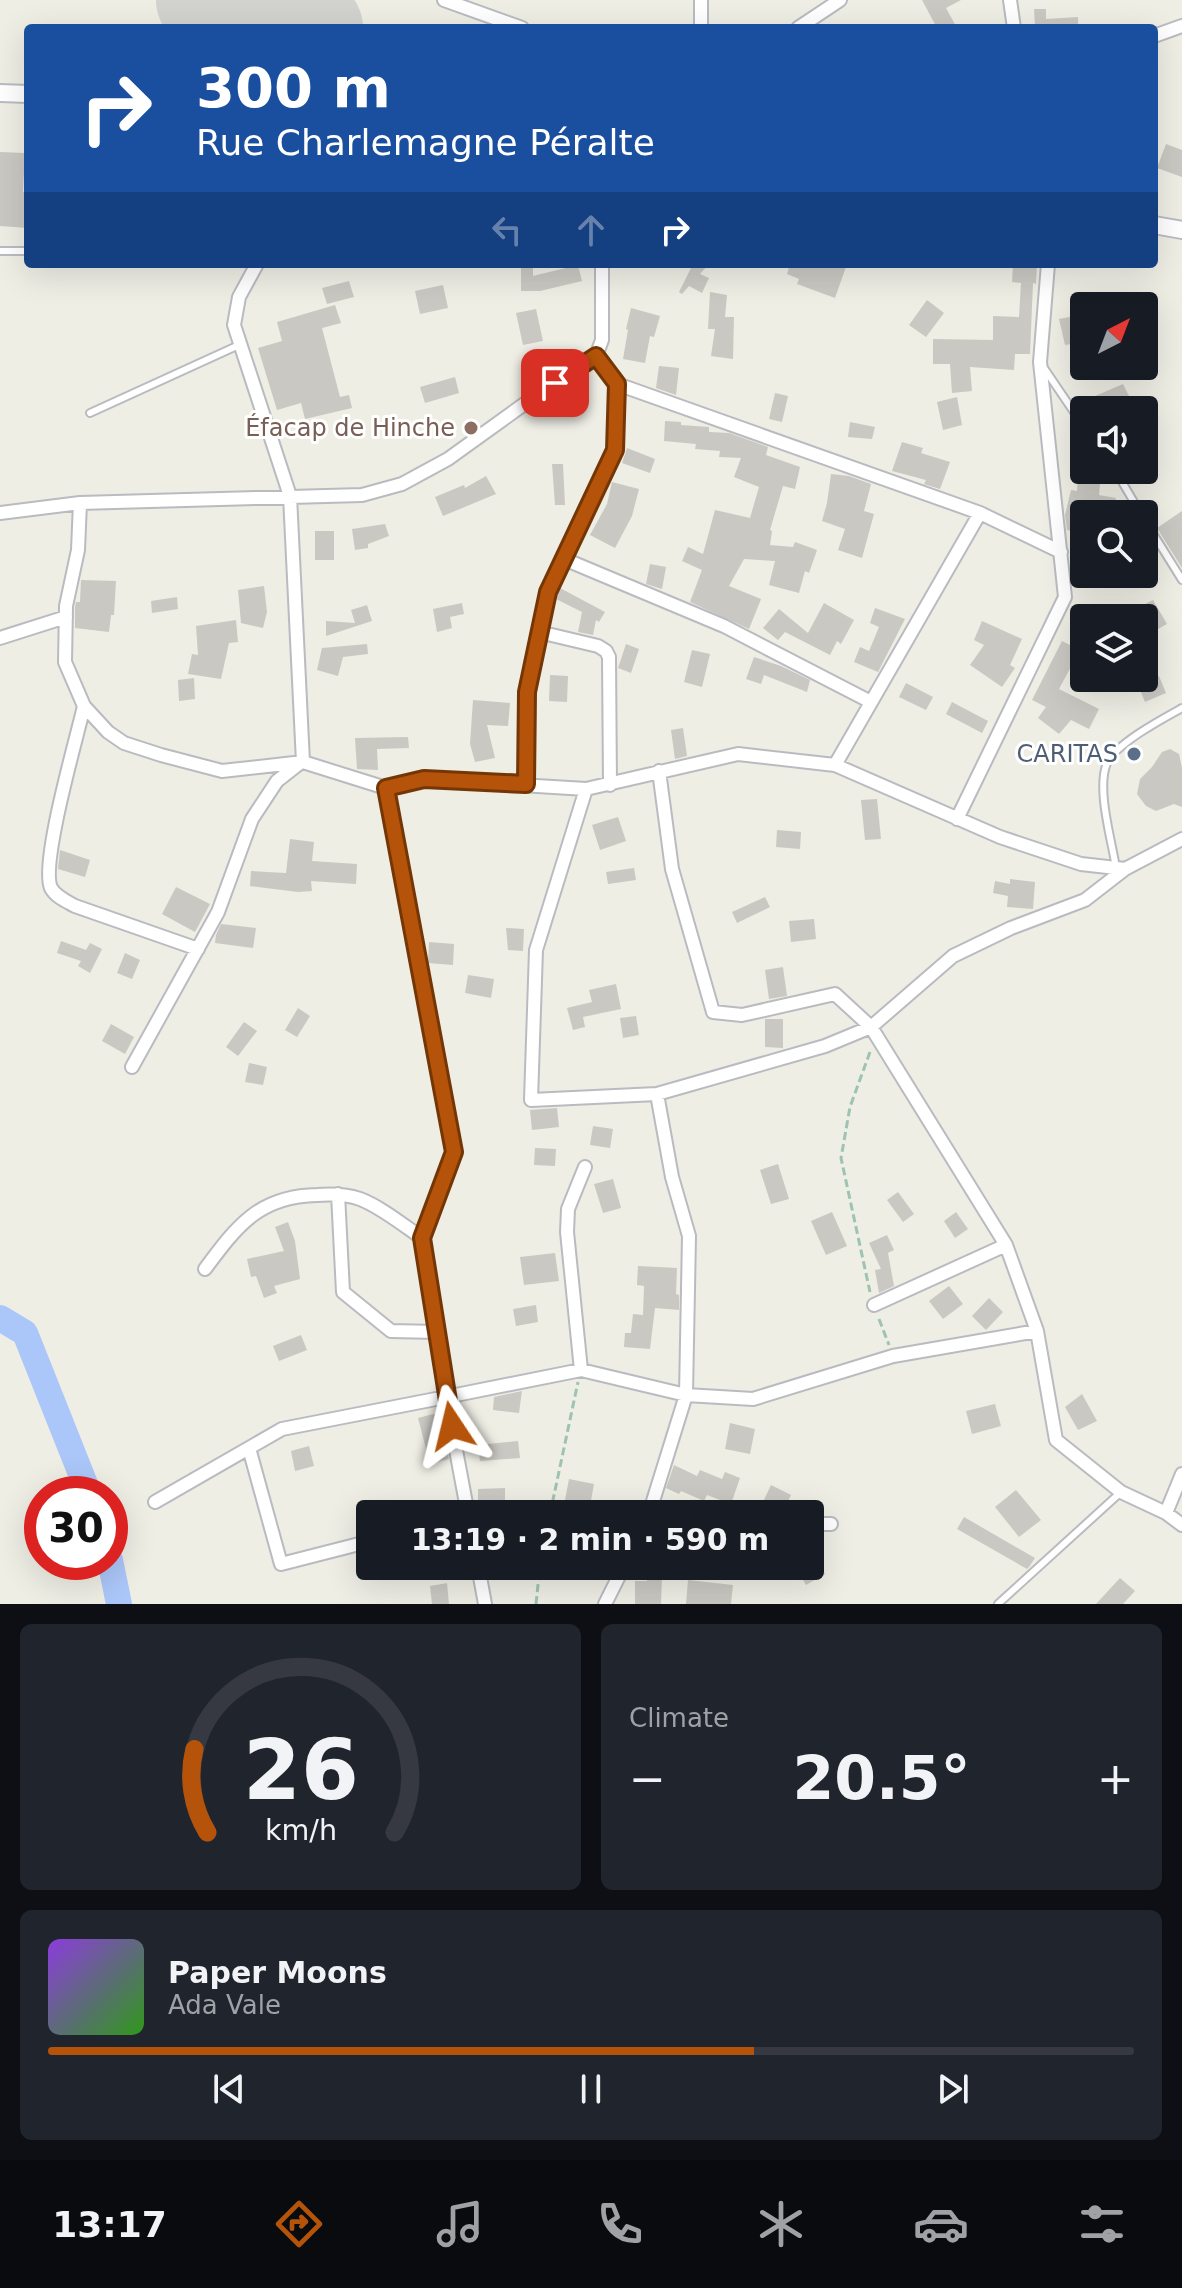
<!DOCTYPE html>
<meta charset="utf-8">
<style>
body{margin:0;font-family:"DejaVu Sans",sans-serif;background:#20242c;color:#f1f3f6;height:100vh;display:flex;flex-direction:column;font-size:30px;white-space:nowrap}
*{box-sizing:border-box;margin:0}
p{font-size:26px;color:#9ea1a6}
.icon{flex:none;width:44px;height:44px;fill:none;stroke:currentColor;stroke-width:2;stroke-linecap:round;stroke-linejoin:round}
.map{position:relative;height:1604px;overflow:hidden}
.side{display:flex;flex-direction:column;gap:20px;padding:20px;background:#0d0f14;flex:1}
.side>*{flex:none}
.banner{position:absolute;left:24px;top:24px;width:1134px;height:244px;border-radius:8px;box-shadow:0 8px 32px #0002;background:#1a4fa0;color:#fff;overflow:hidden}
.needle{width:52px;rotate:42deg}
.tools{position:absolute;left:1070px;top:292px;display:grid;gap:16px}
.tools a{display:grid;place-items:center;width:88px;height:88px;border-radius:8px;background:#171b24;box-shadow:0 8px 32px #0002;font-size:40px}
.speed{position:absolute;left:24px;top:1476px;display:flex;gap:16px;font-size:40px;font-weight:700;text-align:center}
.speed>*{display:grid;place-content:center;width:104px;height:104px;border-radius:50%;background:#171b24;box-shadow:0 8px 32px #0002;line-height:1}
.speed .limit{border:12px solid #d22;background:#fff;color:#111}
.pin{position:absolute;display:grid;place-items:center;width:68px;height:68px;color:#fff;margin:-34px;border-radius:16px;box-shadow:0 4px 12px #0006}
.me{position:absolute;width:88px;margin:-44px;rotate:350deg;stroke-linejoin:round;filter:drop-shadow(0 0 6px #0008)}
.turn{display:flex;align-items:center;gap:28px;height:168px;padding:0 40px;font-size:36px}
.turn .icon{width:104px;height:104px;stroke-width:2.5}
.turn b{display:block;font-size:56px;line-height:68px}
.lanes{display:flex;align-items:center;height:76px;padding:0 40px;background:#0003;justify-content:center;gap:40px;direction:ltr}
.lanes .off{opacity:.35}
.big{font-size:60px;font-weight:700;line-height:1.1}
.side .tile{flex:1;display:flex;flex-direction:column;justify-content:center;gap:12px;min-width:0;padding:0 28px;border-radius:12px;background:#20242c}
.side .dial{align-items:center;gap:0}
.dial svg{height:208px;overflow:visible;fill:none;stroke:#363941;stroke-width:7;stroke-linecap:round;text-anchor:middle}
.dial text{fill:#f1f3f6;stroke:none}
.song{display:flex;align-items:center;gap:24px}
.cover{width:96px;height:96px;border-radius:12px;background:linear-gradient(135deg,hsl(270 70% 55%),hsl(110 70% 35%))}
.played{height:8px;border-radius:4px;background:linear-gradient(90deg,#b45309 65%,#363941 65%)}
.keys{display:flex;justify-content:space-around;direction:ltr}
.heat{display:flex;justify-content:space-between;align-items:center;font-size:44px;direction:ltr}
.side .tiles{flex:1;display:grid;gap:20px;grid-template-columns:1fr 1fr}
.tile:last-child{grid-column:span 2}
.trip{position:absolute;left:356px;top:1500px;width:468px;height:80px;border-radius:8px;background:#171b24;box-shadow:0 8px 32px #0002;font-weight:700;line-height:80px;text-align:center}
.tab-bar{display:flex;height:128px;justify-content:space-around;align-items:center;background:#090b0e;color:#9ea1a6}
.tab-bar .icon{width:56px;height:56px}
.tab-bar .active{color:#b45309}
.tab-bar b{font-size:36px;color:#f1f3f6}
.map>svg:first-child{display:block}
</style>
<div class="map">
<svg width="1182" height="1604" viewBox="0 0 1182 1604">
<rect width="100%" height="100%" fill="#eeeee5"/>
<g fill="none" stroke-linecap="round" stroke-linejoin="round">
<path stroke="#abc6f8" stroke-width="26" d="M 0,1318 L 25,1333 L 89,1494
M 110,1560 L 119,1604"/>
<path stroke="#d2d2ce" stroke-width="100" d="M 206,0 L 313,28"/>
</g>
<path fill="#c9c8c2" d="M 922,0 L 961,0 L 946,8 L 957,28 L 937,28 Z
M 1034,9 L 1046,9 L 1046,19 L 1078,17 L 1078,28 L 1035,27 Z
M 1166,144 L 1182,150 L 1182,177 L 1157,168 Z
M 0,152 L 25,153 L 23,192 L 28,193 L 28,228 L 0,226 Z
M 521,264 L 533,264 L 533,276 L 578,265 L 582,281 L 540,291 L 521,291 Z
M 693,264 L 709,264 L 700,274 L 709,278 L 702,293 L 689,286 L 682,294 L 679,292 Z
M 790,264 L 847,264 L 835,298 L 797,284 L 799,279 L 787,274 Z
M 1013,264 L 1037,264 L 1036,284 L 1033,283 L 1030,354 L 1015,354 L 1014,370 L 970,367 L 972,391 L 952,393 L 950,364 L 933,364 L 933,339 L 993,340 L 993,316 L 1019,317 L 1021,283 L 1012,282 Z
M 349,281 L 354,297 L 327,304 L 322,288 Z
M 443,285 L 448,308 L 420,314 L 415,291 Z
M 710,292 L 727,295 L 725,317 L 734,317 L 733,359 L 711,356 L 715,329 L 708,329 Z
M 927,300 L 944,313 L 926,337 L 909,325 Z
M 335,305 L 341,323 L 322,328 L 340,397 L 349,395 L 352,408 L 305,419 L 301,403 L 277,410 L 258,348 L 282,341 L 277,322 Z
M 631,308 L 660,316 L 654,337 L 650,336 L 645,363 L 623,359 L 628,330 L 626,329 Z
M 536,309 L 543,341 L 523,345 L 516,313 Z
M 1084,314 L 1084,342 L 1065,345 L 1059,319 Z
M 659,366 L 679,368 L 676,395 L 656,388 Z
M 455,377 L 459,393 L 425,403 L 420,387 Z
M 1123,384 L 1133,404 L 1120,410 L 1093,410 L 1088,399 Z
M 775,393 L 788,396 L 782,422 L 769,419 Z
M 957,397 L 962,425 L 943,430 L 937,402 Z
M 665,421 L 681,422 L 681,425 L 709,427 L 709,432 L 729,433 L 768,447 L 766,455 L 800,467 L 795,489 L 783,486 L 770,530 L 772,531 L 770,545 L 793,547 L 795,542 L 817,550 L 809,573 L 805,571 L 799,593 L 769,585 L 775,561 L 744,559 L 729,586 L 761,599 L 749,629 L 690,602 L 702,570 L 682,561 L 688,547 L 703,554 L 715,510 L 750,518 L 759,487 L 734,477 L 741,458 L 719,457 L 720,451 L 695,449 L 696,444 L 664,441 Z
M 850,422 L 875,427 L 872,439 L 848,437 Z
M 902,442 L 923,448 L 921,453 L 950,462 L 940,489 L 924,484 L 926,480 L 892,471 Z
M 627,448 L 655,459 L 650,473 L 622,463 Z
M 552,464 L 563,464 L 565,505 L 555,505 Z
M 1078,472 L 1101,473 L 1099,495 L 1116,498 L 1113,514 L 1084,514 L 1084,535 L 1067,530 L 1065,515 L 1071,490 L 1077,491 Z
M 831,474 L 849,476 L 871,484 L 864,511 L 874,514 L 862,558 L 838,550 L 845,529 L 822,521 L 827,503 Z
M 486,476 L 496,494 L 443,516 L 435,497 L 464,485 L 465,488 Z
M 612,482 L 639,489 L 632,516 L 615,548 L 590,535 L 607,504 Z
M 1182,511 L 1182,568 L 1157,528 Z
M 385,524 L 389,536 L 368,544 L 368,548 L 355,550 L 352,529 Z
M 315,531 L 334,531 L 334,560 L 315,560 Z
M 650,564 L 666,567 L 662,589 L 646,584 Z
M 81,580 L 116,581 L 114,615 L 111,615 L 109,632 L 75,628 L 75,607 L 76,602 L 80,602 Z
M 264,586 L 267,612 L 263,628 L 241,623 L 238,590 Z
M 560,588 L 605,612 L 599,622 L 596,620 L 593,635 L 578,632 L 582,612 L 556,599 Z
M 177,597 L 178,609 L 152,613 L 151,601 Z
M 1153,600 L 1167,624 L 1149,634 L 1144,625 L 1144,618 L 1140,618 L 1135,609 Z
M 462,603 L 464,614 L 450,617 L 452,628 L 437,632 L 433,609 Z
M 824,603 L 854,620 L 841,644 L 837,641 L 830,655 L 785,632 L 778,640 L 763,628 L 779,609 L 808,633 Z
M 367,605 L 372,621 L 326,636 L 326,621 L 355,623 L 351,610 Z
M 875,608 L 905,619 L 878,672 L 854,662 L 860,647 L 869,651 L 879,627 L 870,623 Z
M 236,620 L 238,642 L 229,643 L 221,679 L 188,674 L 192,654 L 198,655 L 196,626 Z
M 982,621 L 1022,639 L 1010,665 L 1015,668 L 1002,687 L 970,665 L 984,645 L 974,640 Z
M 1062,641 L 1080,650 L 1059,689 L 1099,709 L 1089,729 L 1071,720 L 1059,734 L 1038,718 L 1046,707 L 1032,700 Z
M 367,644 L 368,654 L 343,657 L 338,676 L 317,670 L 322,648 Z
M 626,644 L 639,649 L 631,673 L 618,668 Z
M 692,650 L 710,654 L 702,687 L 684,682 Z
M 754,657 L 781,666 L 810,680 L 807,692 L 764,675 L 761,684 L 746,679 Z
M 550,675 L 568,676 L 567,702 L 549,701 Z
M 1159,676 L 1166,693 L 1145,702 L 1138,685 Z
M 194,678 L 195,699 L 179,701 L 178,680 Z
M 906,683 L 933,697 L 926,710 L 899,697 Z
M 473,700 L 510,703 L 508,726 L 487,725 L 495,758 L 475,762 L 470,744 Z
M 952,702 L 988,721 L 982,733 L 946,714 Z
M 683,728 L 687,756 L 675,759 L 671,730 Z
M 408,737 L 409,748 L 377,749 L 378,770 L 357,769 L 355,738 Z
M 1170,749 L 1179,754 L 1182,768 L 1182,807 L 1174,804 L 1156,811 L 1146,806 L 1137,794 L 1140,779 L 1152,767 L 1162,752 Z
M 877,799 L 881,839 L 865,840 L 861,800 Z
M 618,817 L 626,841 L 600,850 L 592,825 Z
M 777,830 L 801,832 L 800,849 L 776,847 Z
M 290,839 L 314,842 L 312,861 L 357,864 L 356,884 L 311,881 L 312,891 L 298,892 L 250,886 L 251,871 L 286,873 Z
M 60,850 L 90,860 L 85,877 L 58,869 Z
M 634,868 L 636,880 L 608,884 L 606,872 Z
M 1010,879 L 1035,882 L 1033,909 L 1007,907 L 1008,896 L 993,893 L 995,881 L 1010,884 Z
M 176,887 L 210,904 L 195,932 L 162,914 Z
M 765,897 L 770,907 L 737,923 L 732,912 Z
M 814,919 L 816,939 L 791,942 L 789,921 Z
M 221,924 L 256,928 L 253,948 L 215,943 L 216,935 Z
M 506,928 L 524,929 L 523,951 L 508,950 Z
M 61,941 L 86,950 L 90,943 L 102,949 L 90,973 L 78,966 L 81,961 L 57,953 Z
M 429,942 L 454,944 L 453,965 L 428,963 Z
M 125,953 L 140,960 L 132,979 L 117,973 Z
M 783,967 L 787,996 L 769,999 L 765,970 Z
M 468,975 L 494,979 L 491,998 L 465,993 Z
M 616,984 L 621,1009 L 583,1017 L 585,1027 L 573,1030 L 567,1008 L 592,1002 L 589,990 Z
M 298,1008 L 310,1016 L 297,1037 L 285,1030 Z
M 636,1016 L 639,1035 L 623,1038 L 620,1018 Z
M 765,1019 L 783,1019 L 783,1048 L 765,1047 Z
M 244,1022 L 257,1031 L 238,1056 L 226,1047 Z
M 111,1024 L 134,1037 L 125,1054 L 102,1041 Z
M 249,1063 L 267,1067 L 263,1085 L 245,1082 Z
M 557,1108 L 559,1127 L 532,1130 L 530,1110 Z
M 593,1126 L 613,1129 L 610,1148 L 590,1145 Z
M 535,1148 L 556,1149 L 555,1166 L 534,1165 Z
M 778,1164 L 789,1199 L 771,1204 L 760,1170 Z
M 613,1179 L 621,1208 L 603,1213 L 594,1184 Z
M 898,1192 L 914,1214 L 903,1222 L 887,1200 Z
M 832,1212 L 847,1246 L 826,1255 L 811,1221 Z
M 956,1212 L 968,1229 L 955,1238 L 944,1221 Z
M 288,1222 L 295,1241 L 300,1279 L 274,1286 L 277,1293 L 264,1298 L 256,1276 L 251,1277 L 247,1259 L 284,1251 L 275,1227 Z
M 887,1235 L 894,1250 L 888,1253 L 894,1286 L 879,1293 L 875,1270 L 881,1269 L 869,1243 Z
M 555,1253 L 559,1281 L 524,1285 L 520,1257 Z
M 638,1266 L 677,1268 L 676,1294 L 679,1295 L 679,1310 L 655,1308 L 650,1349 L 624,1347 L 625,1333 L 631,1333 L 633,1314 L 643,1315 L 644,1286 L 637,1285 Z
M 949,1286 L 963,1304 L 943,1319 L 929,1301 Z
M 989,1298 L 1003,1312 L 986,1330 L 972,1316 Z
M 536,1305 L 538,1322 L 516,1326 L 513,1309 Z
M 301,1335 L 307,1350 L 279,1361 L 273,1346 Z
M 522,1391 L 519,1413 L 493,1410 L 494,1397 Z
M 1082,1394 L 1097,1421 L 1078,1430 L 1065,1407 Z
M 995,1404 L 1001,1426 L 972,1434 L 966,1411 Z
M 437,1413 L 449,1459 L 430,1464 L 418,1418 Z
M 730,1423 L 755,1429 L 750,1454 L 725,1449 Z
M 518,1441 L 520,1458 L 480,1461 L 478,1445 Z
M 309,1446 L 314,1466 L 295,1471 L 291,1451 Z
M 674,1465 L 697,1476 L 700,1470 L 722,1479 L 725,1472 L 740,1478 L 731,1504 L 707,1495 L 704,1501 L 681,1491 L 679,1494 L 666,1488 Z
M 569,1479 L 594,1484 L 590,1506 L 565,1500 Z
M 771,1485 L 791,1495 L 782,1514 L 761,1506 Z
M 505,1488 L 505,1502 L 478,1503 L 478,1489 Z
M 1016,1490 L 1041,1520 L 1019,1537 L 995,1507 Z
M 964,1517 L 1035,1558 L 1029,1567 L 1027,1569 L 957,1529 Z
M 810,1546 L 825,1574 L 806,1585 L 795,1566 L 810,1566 Z
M 646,1566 L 666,1566 L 667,1577 L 662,1577 L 661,1604 L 635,1604 L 635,1581 L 647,1581 Z
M 1120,1578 L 1135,1591 L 1123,1604 L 1096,1604 Z
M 688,1580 L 733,1585 L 731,1604 L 686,1604 Z
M 447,1583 L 449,1604 L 432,1604 L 430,1586 Z"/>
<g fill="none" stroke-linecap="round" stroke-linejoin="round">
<defs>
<path id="service" d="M 0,251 L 28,251
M 1044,368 L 1084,427
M 90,413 L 239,345
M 1115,470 L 1141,514
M 1144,519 L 1182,580
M 1116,868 C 1112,841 1096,789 1107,763 C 1117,743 1162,719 1182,708
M 998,1604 L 1121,1492"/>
<path id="minor" d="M 444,0 L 522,28
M 1010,0 L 1014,28
M 701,28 L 701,0
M 798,28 L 840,0
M 1154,36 L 1182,26
M 257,264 L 239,297 L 234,325 L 290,496 L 303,762
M 617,384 L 980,513 L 1061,552
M 80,503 L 78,550 L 66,606 L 65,662 L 84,706 L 108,732 L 124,743 L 161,755 L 222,771 L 303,762 L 386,788 L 424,779 L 586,789 L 738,754 L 835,765 L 1000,837 L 1081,864 L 1125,869 L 1182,839
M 0,513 L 80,503 L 362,495 L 402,484 L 448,459 L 534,397 L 596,356 L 602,340 L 602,264
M 564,559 L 724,626 L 871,702
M 539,632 L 598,646 L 606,651 L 609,657 L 610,785
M 0,638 L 66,617
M 84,706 C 77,737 40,864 51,888 C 56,897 66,901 75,906 L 198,949
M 835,765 L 980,513
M 659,771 L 672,869 L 713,1012 L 742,1015 L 835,994 L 871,1027 L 1006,1245 L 1037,1331 L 1056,1440 L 1121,1492 L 1166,1513 L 1182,1525
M 526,784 L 527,692 L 548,592 L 615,450 L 617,384 L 596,356
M 386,788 L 454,1152 L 422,1238 L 446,1397 L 581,1370 L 686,1395 L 753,1399 L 893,1356 L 1037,1331
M 586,789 L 536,950 L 531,1100 L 657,1094 L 672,1177 L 689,1236 L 686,1395 L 649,1514
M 957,819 L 1065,597 L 1040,362 L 1048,264
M 132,1067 L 218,912 L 252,819 L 277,781 L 300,763
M 657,1094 L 825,1046 L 871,1027 L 953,956 L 1011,928 L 1085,900 L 1125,869
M 338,1194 L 343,1292 L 391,1331 L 438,1332
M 205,1269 C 237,1226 259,1196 317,1195 C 331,1194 346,1194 360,1199 C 381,1207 403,1225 422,1238
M 874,1305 L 1006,1245
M 581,1370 L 567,1232 L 568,1209 L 585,1167
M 249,1448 L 281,1564 L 367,1542
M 155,1502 L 282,1429 L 446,1397 L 468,1514
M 1166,1513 L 1182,1474
M 810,1524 L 831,1524
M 478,1566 L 485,1604
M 605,1604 L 624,1566"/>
<path id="secondary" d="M 0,93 L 28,94
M 1154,225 L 1182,230"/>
</defs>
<use href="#service" stroke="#babbc0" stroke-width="10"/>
<use href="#minor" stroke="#babbc0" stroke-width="16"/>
<use href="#secondary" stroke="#babbc1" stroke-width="20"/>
<path stroke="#9ec3b1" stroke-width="3" stroke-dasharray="8 4" stroke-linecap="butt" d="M 870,1052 L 850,1107 L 841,1158 L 870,1292
M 879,1319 L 889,1345
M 550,1514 L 578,1382
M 536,1604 L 540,1566"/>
<use href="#service" stroke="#fff" stroke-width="6"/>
<use href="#minor" stroke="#fff" stroke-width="12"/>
<use href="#secondary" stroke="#fff" stroke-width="16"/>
</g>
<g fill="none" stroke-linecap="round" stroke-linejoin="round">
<defs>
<path id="route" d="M 452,1426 L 422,1238 L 454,1152 L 386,788 L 424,779 L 526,784 L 527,692 L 548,592 L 615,450 L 617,384 L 596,356 L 555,383"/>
</defs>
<use href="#route" stroke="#753606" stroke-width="20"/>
<use href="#route" stroke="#b45309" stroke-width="14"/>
</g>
<circle fill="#8d6e63" stroke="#fff" stroke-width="3" cx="471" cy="428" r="8"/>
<circle fill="#5c6f8a" stroke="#fff" stroke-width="3" cx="1134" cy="754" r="8"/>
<g text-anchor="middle" stroke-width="6" stroke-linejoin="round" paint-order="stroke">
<g font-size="24" fill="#785e54" stroke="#fff" text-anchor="end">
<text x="455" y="436">Éfacap de Hinche</text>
</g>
<g font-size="24" fill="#4e5e75" stroke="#fff" text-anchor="end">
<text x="1118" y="762">CARITAS</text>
</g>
</g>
</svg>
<div class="tools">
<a><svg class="needle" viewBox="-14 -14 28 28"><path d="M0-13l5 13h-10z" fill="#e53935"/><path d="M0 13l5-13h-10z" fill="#9ea1a6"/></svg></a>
<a><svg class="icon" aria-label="sound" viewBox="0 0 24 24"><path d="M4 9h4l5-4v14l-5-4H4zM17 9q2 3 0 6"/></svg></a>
<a><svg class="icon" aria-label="search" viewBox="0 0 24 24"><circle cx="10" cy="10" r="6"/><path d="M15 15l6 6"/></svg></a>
<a><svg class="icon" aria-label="layers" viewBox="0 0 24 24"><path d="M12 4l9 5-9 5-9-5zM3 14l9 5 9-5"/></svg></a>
</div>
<div class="speed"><div class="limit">30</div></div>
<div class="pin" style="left:555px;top:383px;background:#d93025"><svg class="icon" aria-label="arrive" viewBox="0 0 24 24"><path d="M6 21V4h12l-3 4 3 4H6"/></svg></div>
<svg class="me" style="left:452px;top:1426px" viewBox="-20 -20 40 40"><path d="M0-17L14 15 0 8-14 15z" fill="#b45309" stroke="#fff" stroke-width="4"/></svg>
<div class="trip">13:19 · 2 min · 590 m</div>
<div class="banner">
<div class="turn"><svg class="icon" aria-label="right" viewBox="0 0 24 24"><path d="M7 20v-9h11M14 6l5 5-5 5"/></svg><div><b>300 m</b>Rue Charlemagne Péralte</div></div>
<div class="lanes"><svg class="icon off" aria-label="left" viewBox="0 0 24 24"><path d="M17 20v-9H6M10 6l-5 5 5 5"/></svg><svg class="icon off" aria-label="ahead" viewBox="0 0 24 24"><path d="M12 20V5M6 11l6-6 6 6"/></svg><svg class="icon" aria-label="right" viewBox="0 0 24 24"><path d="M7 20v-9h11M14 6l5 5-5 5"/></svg></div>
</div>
</div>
<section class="side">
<div class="tiles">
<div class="tile dial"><svg viewBox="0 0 100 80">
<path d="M14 69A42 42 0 1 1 86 69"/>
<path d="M14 69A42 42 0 0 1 9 37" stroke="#b45309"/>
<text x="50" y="56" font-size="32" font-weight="700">26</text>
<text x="50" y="72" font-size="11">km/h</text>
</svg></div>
<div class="tile"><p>Climate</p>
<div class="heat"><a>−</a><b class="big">20.5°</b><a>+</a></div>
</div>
<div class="tile">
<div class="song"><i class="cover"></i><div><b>Paper Moons</b><p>Ada Vale</p></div></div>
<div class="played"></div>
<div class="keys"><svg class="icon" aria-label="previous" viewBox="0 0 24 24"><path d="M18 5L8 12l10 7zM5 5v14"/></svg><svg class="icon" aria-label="pause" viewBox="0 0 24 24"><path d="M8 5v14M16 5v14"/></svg><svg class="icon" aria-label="next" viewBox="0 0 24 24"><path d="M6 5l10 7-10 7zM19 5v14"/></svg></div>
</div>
</div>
</section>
<nav class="tab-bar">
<b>13:17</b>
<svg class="icon active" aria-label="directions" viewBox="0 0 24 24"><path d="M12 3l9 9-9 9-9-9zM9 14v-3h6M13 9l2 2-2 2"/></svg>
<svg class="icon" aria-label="music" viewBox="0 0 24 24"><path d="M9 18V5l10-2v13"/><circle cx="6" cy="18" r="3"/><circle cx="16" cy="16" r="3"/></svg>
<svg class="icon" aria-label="phone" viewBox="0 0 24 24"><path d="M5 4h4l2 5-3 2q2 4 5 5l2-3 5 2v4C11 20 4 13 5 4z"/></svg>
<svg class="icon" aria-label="climate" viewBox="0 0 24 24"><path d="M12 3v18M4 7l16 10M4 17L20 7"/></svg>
<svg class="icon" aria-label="car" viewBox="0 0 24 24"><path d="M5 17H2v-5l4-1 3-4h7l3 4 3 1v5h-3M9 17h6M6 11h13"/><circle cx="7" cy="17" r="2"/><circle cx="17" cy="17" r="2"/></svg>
<svg class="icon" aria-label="filters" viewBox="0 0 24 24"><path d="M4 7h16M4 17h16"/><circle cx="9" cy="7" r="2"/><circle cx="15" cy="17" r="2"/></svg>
</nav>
